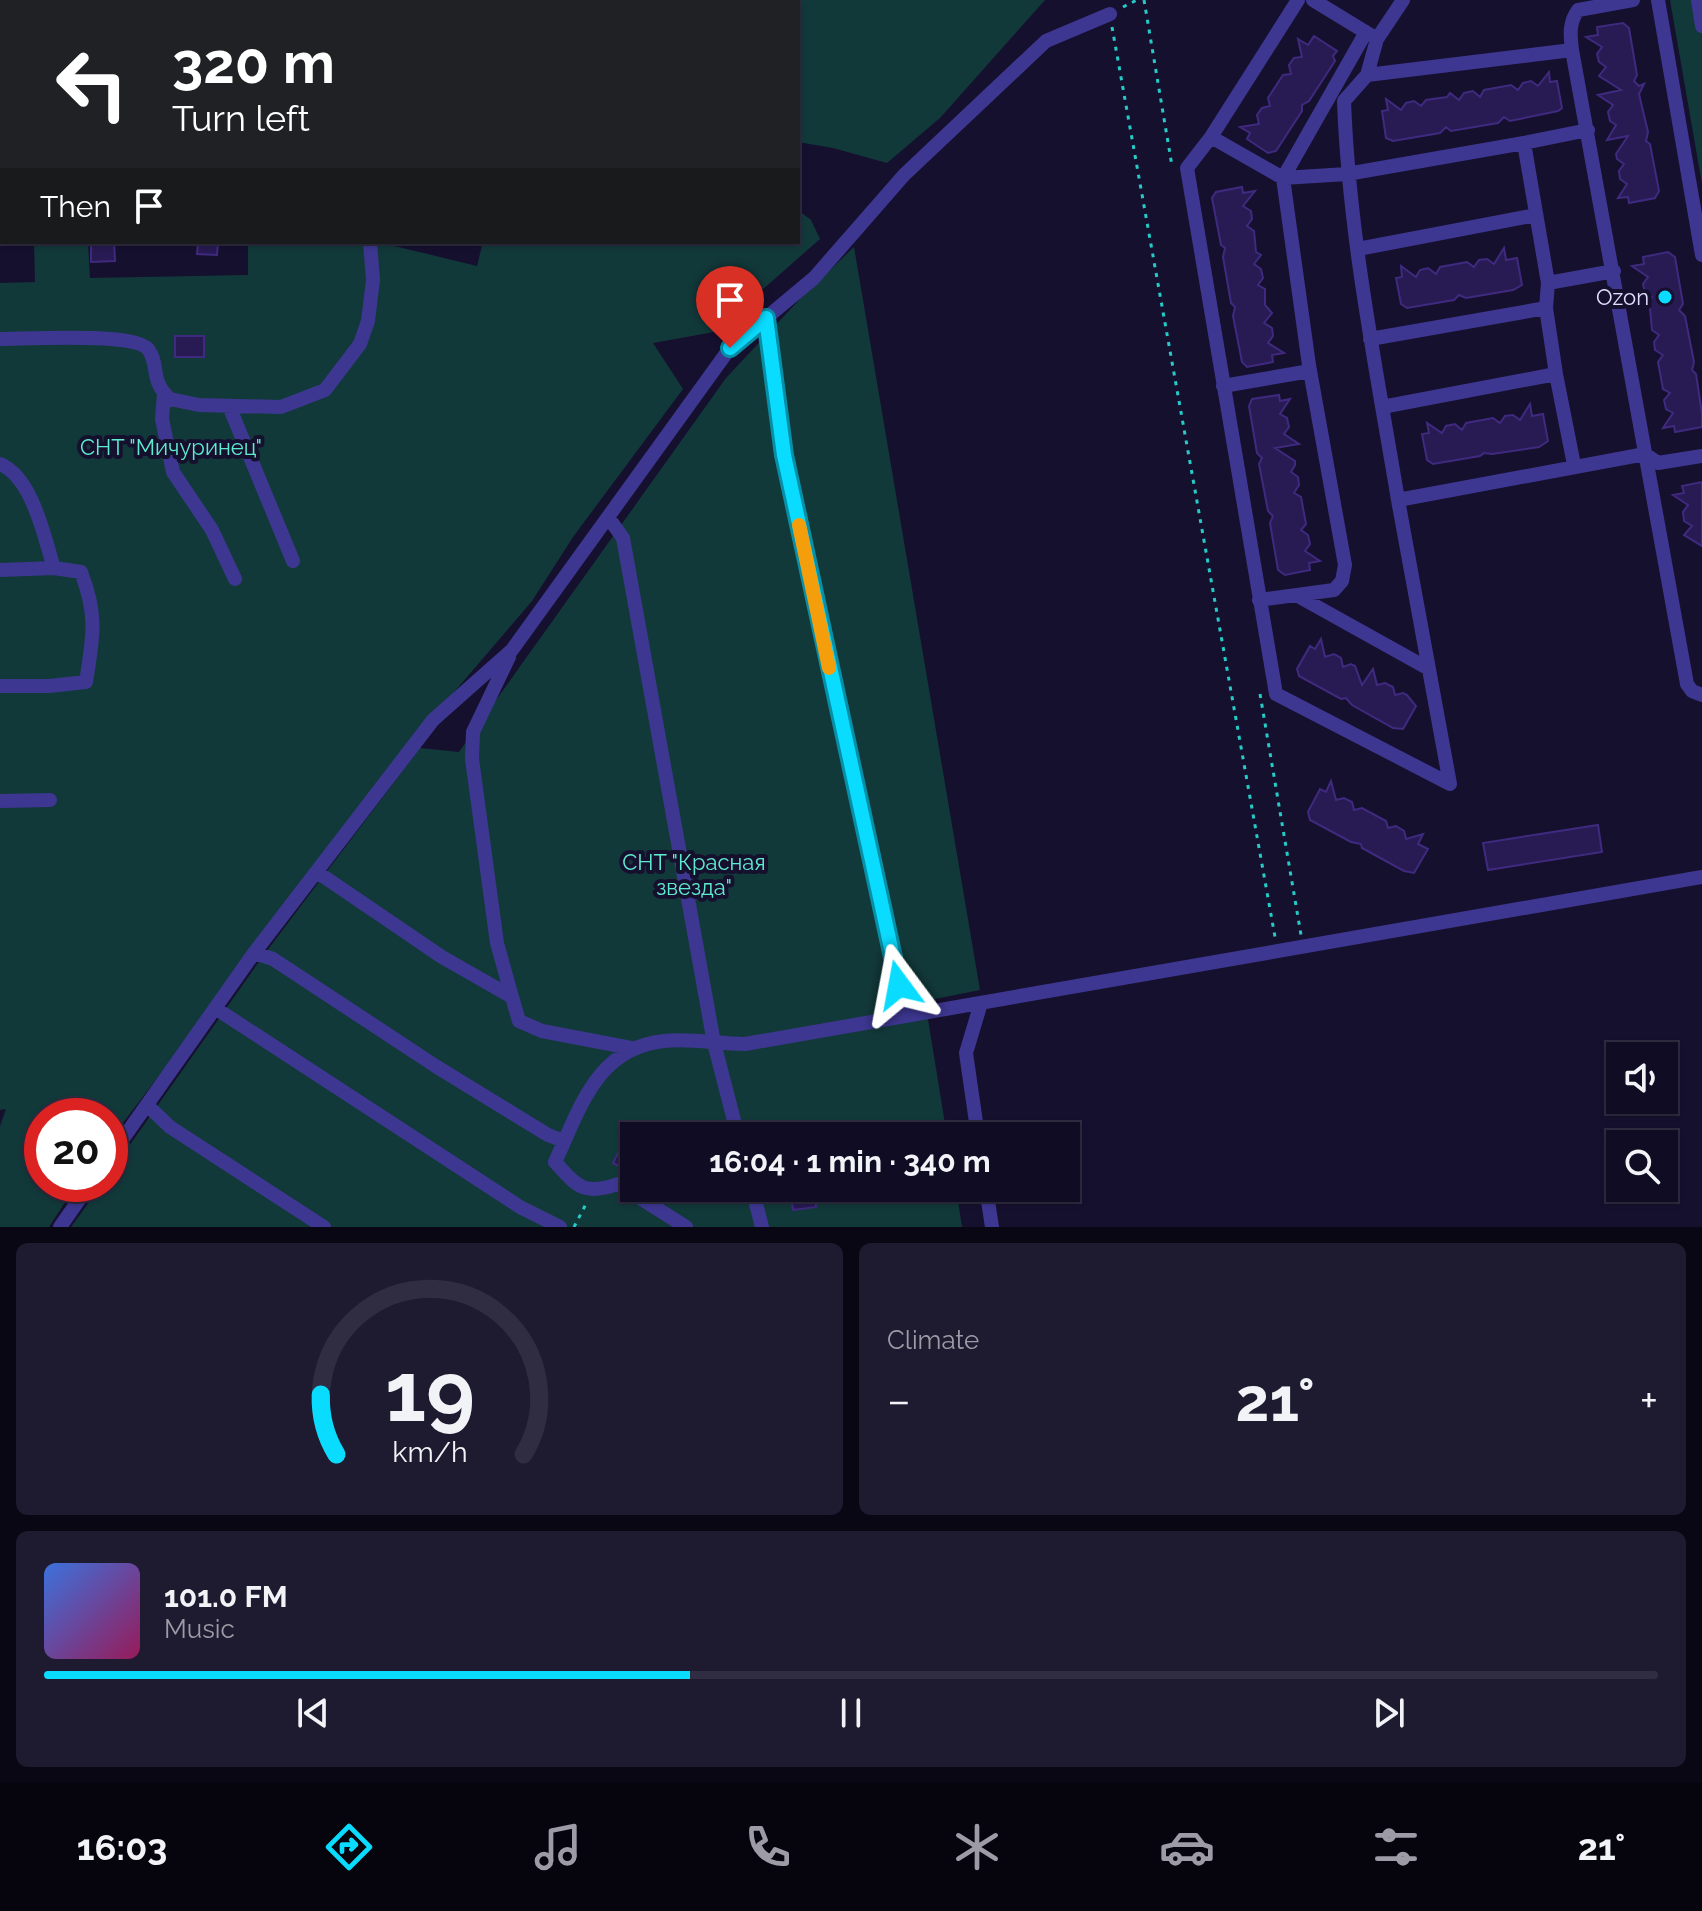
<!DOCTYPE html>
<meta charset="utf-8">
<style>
body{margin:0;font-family:Raleway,sans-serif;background:#1e1a30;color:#f1f3f6;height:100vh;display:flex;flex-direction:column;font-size:30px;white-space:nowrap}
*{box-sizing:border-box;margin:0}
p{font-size:26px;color:#9c9ba6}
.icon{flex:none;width:44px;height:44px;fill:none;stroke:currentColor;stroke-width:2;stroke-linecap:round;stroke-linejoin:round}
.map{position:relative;height:1227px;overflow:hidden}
.drawer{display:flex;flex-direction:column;gap:16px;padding:16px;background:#090713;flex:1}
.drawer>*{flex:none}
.banner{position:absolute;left:0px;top:0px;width:800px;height:244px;box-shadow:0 2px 6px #0004,0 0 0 2px #302c41;background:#202124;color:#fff;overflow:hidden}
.fabs{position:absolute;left:1606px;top:1042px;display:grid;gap:16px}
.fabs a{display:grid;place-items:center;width:72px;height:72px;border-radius:0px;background:#100c23;box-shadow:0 2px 6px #0004,0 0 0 2px #302c41;font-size:40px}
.speed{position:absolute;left:24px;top:1098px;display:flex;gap:16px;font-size:40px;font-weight:700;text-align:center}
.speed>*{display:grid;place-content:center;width:104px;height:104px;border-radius:50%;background:#100c23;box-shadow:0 2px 6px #0004,0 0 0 2px #302c41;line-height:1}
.speed .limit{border:12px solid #d22;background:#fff;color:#111}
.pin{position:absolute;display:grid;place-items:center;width:68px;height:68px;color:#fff;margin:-82px -34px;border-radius:50% 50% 50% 0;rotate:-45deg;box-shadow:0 0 8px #0007}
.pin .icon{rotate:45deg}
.me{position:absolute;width:88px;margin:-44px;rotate:347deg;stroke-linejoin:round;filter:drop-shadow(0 0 6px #0008)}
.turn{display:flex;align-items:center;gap:28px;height:168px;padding:0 40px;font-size:36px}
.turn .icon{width:104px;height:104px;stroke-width:2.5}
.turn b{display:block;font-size:56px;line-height:68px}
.then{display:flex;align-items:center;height:76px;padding:0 40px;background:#0003;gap:16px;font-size:30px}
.big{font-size:60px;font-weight:700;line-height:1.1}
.drawer .widget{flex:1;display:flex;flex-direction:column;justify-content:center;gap:12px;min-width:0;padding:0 28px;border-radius:12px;background:#1e1a30}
.drawer .dial{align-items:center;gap:0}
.dial svg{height:208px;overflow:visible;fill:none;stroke:#302c41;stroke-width:7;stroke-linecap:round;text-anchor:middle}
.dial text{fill:#f1f3f6;stroke:none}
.song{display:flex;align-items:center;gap:24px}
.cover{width:96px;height:96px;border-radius:12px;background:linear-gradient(135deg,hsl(220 70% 55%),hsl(330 70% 35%))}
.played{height:8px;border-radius:4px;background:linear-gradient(90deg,#0adcff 40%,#302c41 40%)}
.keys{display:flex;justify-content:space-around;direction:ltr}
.heat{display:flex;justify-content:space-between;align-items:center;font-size:44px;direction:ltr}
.drawer .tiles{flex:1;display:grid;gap:16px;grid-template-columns:1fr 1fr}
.widget:last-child{grid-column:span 2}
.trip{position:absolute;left:620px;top:1122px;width:460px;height:80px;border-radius:0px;background:#100c23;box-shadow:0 2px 6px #0004,0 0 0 2px #302c41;font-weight:700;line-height:80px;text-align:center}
.tab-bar{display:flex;height:128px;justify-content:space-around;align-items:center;background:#06050e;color:#9c9ba6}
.tab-bar .icon{width:56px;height:56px}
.tab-bar .on{color:#0adcff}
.tab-bar b{font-size:36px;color:#f1f3f6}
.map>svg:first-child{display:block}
</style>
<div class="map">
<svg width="1702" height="1227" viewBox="0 0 1702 1227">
<rect width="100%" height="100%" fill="#16102f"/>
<path fill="#12393a" d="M 663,0 L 1045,0 L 940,118 L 887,163 L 833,148 L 798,142 L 798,2 Z
M 1670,0 L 1702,0 L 1702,184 Z
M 798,210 L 811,220 L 820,239 L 714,332 L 653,343 L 683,389 L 573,537 L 532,601 L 426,725 L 110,1140 L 110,1116 L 42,1116 L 42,1184 L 77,1184 L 49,1227 L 0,1227 L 0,1126 L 6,1109 L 0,1110 L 0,283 L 35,282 L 34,242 L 88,242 L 90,278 L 248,275 L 248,242 L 378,242 L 477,266 L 483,242 L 798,242 Z
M 854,247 L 980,990 L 925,1001 L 947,1136 L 634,1136 L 634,1188 L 956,1188 L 962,1227 L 71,1227 L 102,1184 L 110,1184 L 110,1173 L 263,956 L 420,748 L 459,752 L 726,378 L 801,298 Z"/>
<path fill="#281a52" stroke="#3f2a7f" stroke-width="2" d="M 1623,23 L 1629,28 L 1637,75 L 1634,81 L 1639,86 L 1644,84 L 1639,94 L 1648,132 L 1646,141 L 1650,144 L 1659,191 L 1655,198 L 1629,203 L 1628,197 L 1618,198 L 1627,184 L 1620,179 L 1619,171 L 1624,164 L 1617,159 L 1616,154 L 1628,136 L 1607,140 L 1616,125 L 1610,121 L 1608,112 L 1613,105 L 1598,95 L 1621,90 L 1599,76 L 1606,67 L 1599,62 L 1597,54 L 1602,47 L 1586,37 L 1598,35 L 1597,27 Z
M 1314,36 L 1337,51 L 1333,56 L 1335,61 L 1309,101 L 1302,105 L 1302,111 L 1276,151 L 1268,153 L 1247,139 L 1250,133 L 1240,127 L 1259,124 L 1257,115 L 1262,108 L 1270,106 L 1268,98 L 1283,75 L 1291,74 L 1289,65 L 1294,58 L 1302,57 L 1298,39 L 1308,45 Z
M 1549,72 L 1550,82 L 1557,81 L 1562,108 L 1558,111 L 1510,121 L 1504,117 L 1498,123 L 1451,131 L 1446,127 L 1440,133 L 1393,141 L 1386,138 L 1382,111 L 1388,110 L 1386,99 L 1401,110 L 1406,103 L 1414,101 L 1421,106 L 1426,100 L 1447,97 L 1450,93 L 1459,100 L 1464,93 L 1473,91 L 1480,97 L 1484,90 L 1511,85 L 1518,90 L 1523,83 L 1531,81 L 1538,86 Z
M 1242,187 L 1243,193 L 1255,191 L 1243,206 L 1251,211 L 1252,219 L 1247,226 L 1254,231 L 1256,252 L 1261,255 L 1254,264 L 1261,269 L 1263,278 L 1258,285 L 1265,289 L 1265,305 L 1272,313 L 1264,323 L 1272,328 L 1273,336 L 1268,343 L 1284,353 L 1272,355 L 1273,362 L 1247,367 L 1242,362 L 1233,316 L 1235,307 L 1231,303 L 1223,257 L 1225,248 L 1221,245 L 1212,198 L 1216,192 Z
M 91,242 L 114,242 L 115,261 L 91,262 Z
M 198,242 L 218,242 L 217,255 L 197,254 Z
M 1504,248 L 1506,260 L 1517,258 L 1522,285 L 1513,290 L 1466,298 L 1459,295 L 1454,300 L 1407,308 L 1401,304 L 1396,278 L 1402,277 L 1401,266 L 1416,277 L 1420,270 L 1428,268 L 1436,274 L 1440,267 L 1467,262 L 1474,267 L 1479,260 L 1487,259 L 1494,264 Z
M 1668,252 L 1675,257 L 1683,304 L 1679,310 L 1685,316 L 1694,362 L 1692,370 L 1696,374 L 1702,414 L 1702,427 L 1675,432 L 1674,426 L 1663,428 L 1673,413 L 1666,409 L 1664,400 L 1670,393 L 1663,389 L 1658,362 L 1663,355 L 1655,350 L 1654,342 L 1659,335 L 1652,330 L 1650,309 L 1645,306 L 1652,297 L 1645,292 L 1643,284 L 1648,277 L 1632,266 L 1644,264 L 1643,257 Z
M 175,336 L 204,336 L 204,357 L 175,357 Z
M 1279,395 L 1280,401 L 1290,399 L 1280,414 L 1287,418 L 1289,427 L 1284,434 L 1299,444 L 1275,448 L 1295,461 L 1295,465 L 1291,472 L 1298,477 L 1299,485 L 1294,493 L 1301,497 L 1306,524 L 1301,530 L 1308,535 L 1310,544 L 1305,551 L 1320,561 L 1309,563 L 1310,570 L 1285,575 L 1278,570 L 1270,523 L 1273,516 L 1268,511 L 1259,464 L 1262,458 L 1257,453 L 1249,406 L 1252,399 Z
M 1530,404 L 1532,416 L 1543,414 L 1548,441 L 1539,447 L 1492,454 L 1484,453 L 1480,456 L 1433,464 L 1427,460 L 1422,434 L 1429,433 L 1427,423 L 1442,433 L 1446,426 L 1455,424 L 1462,430 L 1466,423 L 1493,418 L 1500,423 L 1505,416 L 1513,415 L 1520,420 Z
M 1702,482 L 1702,546 L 1684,535 L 1692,526 L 1684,521 L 1683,512 L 1688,505 L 1673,495 L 1684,493 L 1682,486 Z
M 1321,639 L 1325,657 L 1334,654 L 1341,658 L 1343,667 L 1351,664 L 1355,666 L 1362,685 L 1373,669 L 1377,685 L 1385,683 L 1393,687 L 1395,695 L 1403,693 L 1407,695 L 1416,706 L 1403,729 L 1393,728 L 1352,705 L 1346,698 L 1341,699 L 1299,676 L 1297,669 L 1310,646 L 1315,649 Z
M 1331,781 L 1336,800 L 1344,798 L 1352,802 L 1354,810 L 1362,808 L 1386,821 L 1388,828 L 1396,826 L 1404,831 L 1406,839 L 1423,834 L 1418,844 L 1428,849 L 1414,873 L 1404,871 L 1362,848 L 1361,844 L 1351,842 L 1310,820 L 1308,812 L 1320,789 L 1326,792 Z
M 1598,825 L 1602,852 L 1488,870 L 1483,843 Z
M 619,1151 L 634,1158 L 634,1174 L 613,1163 Z
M 803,1188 L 814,1188 L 816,1207 L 793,1210 L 790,1190 Z"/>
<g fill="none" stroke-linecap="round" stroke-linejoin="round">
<path stroke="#26cac7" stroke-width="3" stroke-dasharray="4 6" stroke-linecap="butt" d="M 151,0 L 151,2
M 1144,0 L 1172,166
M 1123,7 L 1137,0
M 1112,27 L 1275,937
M 1260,694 L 1301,935
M 574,1227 L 587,1202"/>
<path stroke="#3e3792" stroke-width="14" d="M 1298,0 L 1211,137 L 1283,178 L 1347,174 L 1524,143 L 1548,283 L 1546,308 L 1556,374 L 1574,465
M 1313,0 L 1377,39 L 1367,75
M 1658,0 L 1702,255
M 1698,0 L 1702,26
M 1377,39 L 1403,0
M 1572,50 C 1570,34 1569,23 1578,10 L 1633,0
M 1211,137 L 1187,168 L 1276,694 L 1450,784 L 1398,500
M 1524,143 L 1588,130
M 0,182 L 2,182
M 1358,249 L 1536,215
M 1548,283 L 1614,271
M 766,318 L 784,455 L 858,806 L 905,1014
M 0,339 C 26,339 134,332 148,349 C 160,365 149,380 170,399 L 199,405 L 281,407 L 325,390 L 360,344 L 368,321 L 373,280 L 370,242
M 1370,339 L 1546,308
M 1223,386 L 1310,371
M 164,394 L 162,419 L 173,472 L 212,530 L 235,579
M 229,406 L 293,561
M 1382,407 L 1556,374
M 1702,456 L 1658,463 L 1645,454 L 1398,500 C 1376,367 1349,236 1344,101 L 1367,75 L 1572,50 L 1687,684 L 1692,691 L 1702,695
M 0,464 C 33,478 44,537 54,568 L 81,572 C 98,616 93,637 86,682 L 49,686 L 0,686
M 608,517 L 623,538 L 714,1043 L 738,1136
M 0,570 L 54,568
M 1296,595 L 1429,669
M 1259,600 L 1334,590 L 1342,581 L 1345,565 L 1309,365 L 1283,178 L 1366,32
M 509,657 L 473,732 L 472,759 L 497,943 L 512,997
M 0,801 L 50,800
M 317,872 L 442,957 L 512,997 L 519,1021 L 542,1031 L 631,1048
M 254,953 L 273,959 L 437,1067 L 548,1135 L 564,1141
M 215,1008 L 520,1207 L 560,1227
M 148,1106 L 170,1127 L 324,1227
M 978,1136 L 966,1053 L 981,1003
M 110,1157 L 254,953 L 433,720 L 512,650 L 730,348 L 814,278 L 904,175 L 1046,41 L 1110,14
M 752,1188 L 762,1227
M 986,1188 L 992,1227
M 60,1227 L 90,1184
M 686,1227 L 618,1184 C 583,1196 577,1186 555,1162 C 580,1109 596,1048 664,1041 C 691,1038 718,1044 745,1044 L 1702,877"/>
</g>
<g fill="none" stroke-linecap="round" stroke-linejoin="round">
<defs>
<path id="route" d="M 730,348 L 766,318 L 784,455 L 899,985"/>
</defs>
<use href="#route" stroke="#068fa6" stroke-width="20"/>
<use href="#route" stroke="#0adcff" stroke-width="14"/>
<path stroke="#f59e0b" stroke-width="14" d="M 799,525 L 829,668"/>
</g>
<circle fill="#0adcff" stroke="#16102f" stroke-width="3" cx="1665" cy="297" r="8"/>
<g text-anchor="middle" stroke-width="8" stroke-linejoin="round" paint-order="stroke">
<g font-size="22" fill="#e3deff" stroke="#16102f" text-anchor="end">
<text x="1649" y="305">Ozon</text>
</g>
<g font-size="22" fill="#5eebce" stroke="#16102f">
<text x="171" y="455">СНТ "Мичуринец"</text>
<text x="694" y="870">СНТ "Красная<tspan x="694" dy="25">звезда"</tspan></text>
</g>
</g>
</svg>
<div class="fabs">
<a><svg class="icon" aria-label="sound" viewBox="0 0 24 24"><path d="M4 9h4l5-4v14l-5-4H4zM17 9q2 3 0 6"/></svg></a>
<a><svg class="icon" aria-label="search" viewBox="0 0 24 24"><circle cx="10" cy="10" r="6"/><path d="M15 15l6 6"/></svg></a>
</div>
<div class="speed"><div class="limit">20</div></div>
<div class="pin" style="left:730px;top:348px;background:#d93025"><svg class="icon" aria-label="arrive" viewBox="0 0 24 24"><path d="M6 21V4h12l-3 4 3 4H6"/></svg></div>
<svg class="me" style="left:899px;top:985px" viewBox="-20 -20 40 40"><path d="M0-17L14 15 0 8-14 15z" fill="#0adcff" stroke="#fff" stroke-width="4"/></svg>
<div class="trip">16:04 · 1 min · 340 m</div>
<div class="banner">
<div class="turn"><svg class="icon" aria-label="left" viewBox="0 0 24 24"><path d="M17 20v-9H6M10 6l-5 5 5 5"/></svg><div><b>320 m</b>Turn left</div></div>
<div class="then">Then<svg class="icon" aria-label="arrive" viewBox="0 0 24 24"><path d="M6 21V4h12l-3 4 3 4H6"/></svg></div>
</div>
</div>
<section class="drawer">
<div class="tiles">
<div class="widget dial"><svg viewBox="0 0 100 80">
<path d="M14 69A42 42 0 1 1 86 69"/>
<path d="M14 69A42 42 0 0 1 8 46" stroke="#0adcff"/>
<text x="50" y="56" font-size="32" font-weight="700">19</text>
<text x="50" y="72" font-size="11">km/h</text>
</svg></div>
<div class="widget"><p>Climate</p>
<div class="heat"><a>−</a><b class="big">21°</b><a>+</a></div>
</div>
<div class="widget">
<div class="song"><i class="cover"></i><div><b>101.0 FM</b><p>Music</p></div></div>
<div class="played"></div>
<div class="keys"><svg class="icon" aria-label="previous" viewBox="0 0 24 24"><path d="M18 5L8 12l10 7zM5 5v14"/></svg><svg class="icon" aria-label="pause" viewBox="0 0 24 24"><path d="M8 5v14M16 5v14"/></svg><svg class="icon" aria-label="next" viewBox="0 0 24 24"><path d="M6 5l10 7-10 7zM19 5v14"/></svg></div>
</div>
</div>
</section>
<nav class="tab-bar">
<b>16:03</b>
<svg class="icon on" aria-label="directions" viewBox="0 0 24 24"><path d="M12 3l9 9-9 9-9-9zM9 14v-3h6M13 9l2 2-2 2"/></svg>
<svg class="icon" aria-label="music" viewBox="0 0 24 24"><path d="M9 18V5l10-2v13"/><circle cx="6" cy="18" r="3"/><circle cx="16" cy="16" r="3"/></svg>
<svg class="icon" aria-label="phone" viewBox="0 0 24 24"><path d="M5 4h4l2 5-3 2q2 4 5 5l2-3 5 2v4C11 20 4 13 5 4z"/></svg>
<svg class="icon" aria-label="climate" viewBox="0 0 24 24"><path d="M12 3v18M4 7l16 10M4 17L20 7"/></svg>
<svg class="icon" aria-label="car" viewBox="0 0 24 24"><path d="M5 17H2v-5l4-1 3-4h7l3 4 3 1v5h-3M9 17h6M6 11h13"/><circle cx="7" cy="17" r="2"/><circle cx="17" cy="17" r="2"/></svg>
<svg class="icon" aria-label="filters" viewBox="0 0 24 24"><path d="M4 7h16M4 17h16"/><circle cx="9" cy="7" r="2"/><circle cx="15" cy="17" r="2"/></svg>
<b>21°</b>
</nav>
